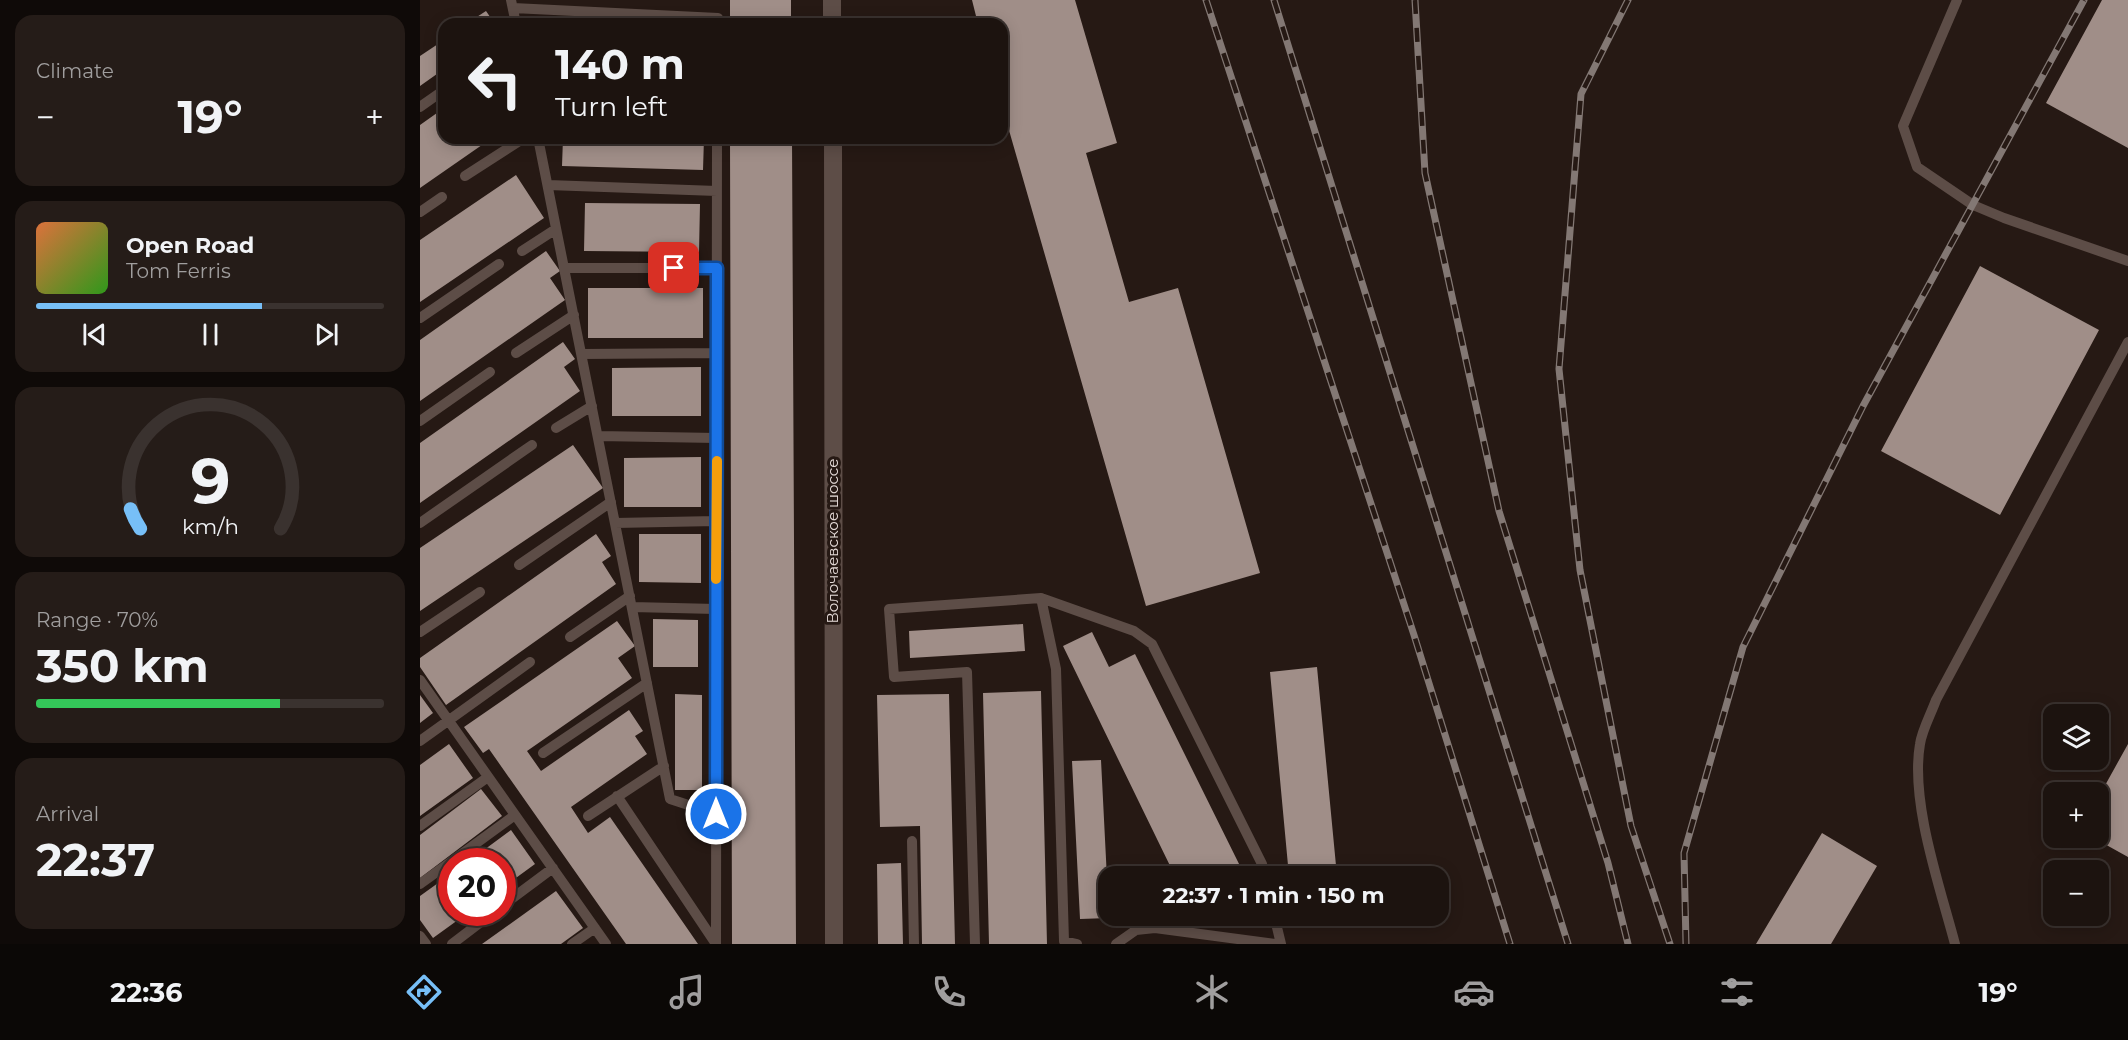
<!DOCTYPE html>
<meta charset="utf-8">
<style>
body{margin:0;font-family:Montserrat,sans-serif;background:#251c18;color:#f1f3f6;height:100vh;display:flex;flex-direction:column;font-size:22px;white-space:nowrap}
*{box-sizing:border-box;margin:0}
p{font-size:20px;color:#a09e9e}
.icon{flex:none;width:33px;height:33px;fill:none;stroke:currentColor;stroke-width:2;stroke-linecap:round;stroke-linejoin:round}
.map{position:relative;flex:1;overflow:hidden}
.sheet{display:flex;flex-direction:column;gap:15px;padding:15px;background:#0f0a08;width:420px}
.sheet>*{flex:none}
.top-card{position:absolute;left:18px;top:18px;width:570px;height:126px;border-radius:18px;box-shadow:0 3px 15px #0003,0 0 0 2px #3a322f;background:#1c130f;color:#f1f3f6;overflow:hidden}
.fabs{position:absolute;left:1623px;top:704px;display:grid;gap:12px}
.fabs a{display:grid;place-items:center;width:66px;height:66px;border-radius:12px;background:#1c130f;box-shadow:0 3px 15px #0003,0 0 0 2px #3a322f;font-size:30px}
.speed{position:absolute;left:18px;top:848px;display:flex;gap:12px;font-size:30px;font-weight:700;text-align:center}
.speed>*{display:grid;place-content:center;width:78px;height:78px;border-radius:50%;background:#1c130f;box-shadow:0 3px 15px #0003,0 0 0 2px #3a322f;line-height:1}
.speed .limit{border:9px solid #d22;background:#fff;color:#111}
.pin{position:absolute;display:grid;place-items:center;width:51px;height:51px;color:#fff;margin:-26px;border-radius:12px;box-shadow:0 3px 9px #0006}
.me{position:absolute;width:66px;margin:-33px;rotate:0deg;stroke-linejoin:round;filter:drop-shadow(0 0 4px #0008)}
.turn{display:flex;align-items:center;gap:21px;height:126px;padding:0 18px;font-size:27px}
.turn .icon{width:78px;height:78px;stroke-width:2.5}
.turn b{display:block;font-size:42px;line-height:51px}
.big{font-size:45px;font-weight:700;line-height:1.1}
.sheet .widget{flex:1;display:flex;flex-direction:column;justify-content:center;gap:9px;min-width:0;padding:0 21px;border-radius:18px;background:#251c18}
.sheet .dial{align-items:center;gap:0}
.dial svg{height:156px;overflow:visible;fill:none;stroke:#3a322f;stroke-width:7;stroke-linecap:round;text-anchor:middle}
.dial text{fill:#f1f3f6;stroke:none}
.song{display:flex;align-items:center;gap:18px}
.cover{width:72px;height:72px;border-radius:9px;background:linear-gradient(135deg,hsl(20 70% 55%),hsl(110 70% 35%))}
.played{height:6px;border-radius:3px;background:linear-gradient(90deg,#77bff7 65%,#3a322f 65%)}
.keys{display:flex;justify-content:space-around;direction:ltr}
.heat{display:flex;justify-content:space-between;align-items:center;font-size:33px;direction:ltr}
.charge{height:9px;border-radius:4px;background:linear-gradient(90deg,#34c759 70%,#3a322f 0)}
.trip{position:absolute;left:678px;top:866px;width:351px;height:60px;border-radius:18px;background:#1c130f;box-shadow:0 3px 15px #0003,0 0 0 2px #3a322f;font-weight:700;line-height:60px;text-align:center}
.dock{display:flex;height:96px;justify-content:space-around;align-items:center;background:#0b0806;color:#a09e9e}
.dock .icon{width:42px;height:42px}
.dock .selected{color:#77bff7}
.dock b{font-size:27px;color:#f1f3f6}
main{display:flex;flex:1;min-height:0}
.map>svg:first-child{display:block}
</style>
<main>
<section class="sheet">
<div class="widget"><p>Climate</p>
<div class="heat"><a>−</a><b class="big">19°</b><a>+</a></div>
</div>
<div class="widget">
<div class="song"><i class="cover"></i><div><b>Open Road</b><p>Tom Ferris</p></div></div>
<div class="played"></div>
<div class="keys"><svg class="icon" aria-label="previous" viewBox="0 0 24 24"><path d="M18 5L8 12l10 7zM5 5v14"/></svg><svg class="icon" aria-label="pause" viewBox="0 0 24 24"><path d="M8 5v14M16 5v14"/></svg><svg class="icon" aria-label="next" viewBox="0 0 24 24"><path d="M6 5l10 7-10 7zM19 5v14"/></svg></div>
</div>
<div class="widget dial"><svg viewBox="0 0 100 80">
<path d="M14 69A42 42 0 1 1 86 69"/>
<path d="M14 69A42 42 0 0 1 9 59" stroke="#77bff7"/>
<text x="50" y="56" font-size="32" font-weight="700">9</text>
<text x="50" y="72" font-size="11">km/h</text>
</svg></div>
<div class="widget"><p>Range · 70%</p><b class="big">350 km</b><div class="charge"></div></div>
<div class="widget"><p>Arrival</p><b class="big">22:37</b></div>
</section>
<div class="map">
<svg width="1708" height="944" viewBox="0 0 1708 944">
<rect width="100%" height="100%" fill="#261914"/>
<path fill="#a08e88" d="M 310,0 L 371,0 L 371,24 L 310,24 Z
M 552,0 L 655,0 L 697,143 L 666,153 L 709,302 L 758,288 L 840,573 L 726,606 L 582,106 L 582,24 L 558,24 Z
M 1682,0 L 1708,0 L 1708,148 L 1626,103 Z
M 66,11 L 75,24 L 46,24 Z
M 24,40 L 24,69 L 0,86 L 0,56 Z
M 24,108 L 24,138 L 72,138 L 0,188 L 0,125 Z
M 143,138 L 284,138 L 283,170 L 142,166 Z
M 310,138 L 372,138 L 376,944 L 312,944 Z
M 96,175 L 124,218 L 0,302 L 0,240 Z
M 165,203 L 280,204 L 279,252 L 164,251 Z
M 126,251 L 140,271 L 130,278 L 145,300 L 0,401 L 0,340 Z
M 1560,266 L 1679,330 L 1580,515 L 1461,451 Z
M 168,288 L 283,288 L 283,338 L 168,338 Z
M 143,342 L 155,359 L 144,367 L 160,391 L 0,503 L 0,443 Z
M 281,367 L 281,416 L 192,416 L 192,368 Z
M 153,445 L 183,488 L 0,611 L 0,548 Z
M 281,457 L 281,507 L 204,507 L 204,458 Z
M 176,534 L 191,556 L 182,562 L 196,584 L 26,705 L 0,667 L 0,658 Z
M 219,534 L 281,534 L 281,583 L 219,582 Z
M 233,619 L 278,620 L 278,667 L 233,667 Z
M 197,621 L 215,646 L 198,658 L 212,678 L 107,751 L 121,771 L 209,710 L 223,731 L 215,736 L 227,754 L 151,807 L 168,833 L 190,817 L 278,944 L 206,944 L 69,749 L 63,753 L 44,727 Z
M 603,624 L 605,651 L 490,658 L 489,631 Z
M 672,632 L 689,667 L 715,654 L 825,876 L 755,876 L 643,646 Z
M 897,667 L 917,876 L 869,876 L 850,672 Z
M 621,691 L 627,944 L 569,944 L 563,693 Z
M 255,694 L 282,695 L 282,790 L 255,790 Z
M 529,694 L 535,944 L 502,944 L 500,826 L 460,827 L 457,695 Z
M 0,695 L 13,713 L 0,723 Z
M 29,744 L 53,778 L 0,816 L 0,765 Z
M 1708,744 L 1708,857 L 1672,837 L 1678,837 L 1678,798 Z
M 681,760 L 689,918 L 660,919 L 652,761 Z
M 61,789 L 82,816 L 0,878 L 0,835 Z
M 91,830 L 115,864 L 82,888 L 82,861 L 49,861 Z
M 1402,833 L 1457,866 L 1411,944 L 1336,944 Z
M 481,863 L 483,944 L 458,944 L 457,864 Z
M 32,873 L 32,912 L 49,912 L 13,938 L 0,920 L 0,896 Z
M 136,891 L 163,928 L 141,944 L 62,944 Z"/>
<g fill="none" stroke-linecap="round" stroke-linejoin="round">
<path stroke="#5d4d47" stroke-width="10" d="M 91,0 L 96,24
M 1537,0 L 1483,126 L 1497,167 L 1553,205 L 1584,218 L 1708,261
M 93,8 L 298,18 L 298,24
M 0,107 L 24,90
M 118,138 L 250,799 L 296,814
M 45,176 L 104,138
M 128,185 L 297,191
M 0,212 L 22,197
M 102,251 L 136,229
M 144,268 L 297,268
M 0,318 L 79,264
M 96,353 L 154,315
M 162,354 L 297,353
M 0,421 L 70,372
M 136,428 L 172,406
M 178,436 L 297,438
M 0,523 L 112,445
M 195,523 L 296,521
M 99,565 L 191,502
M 621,598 L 714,631 L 732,644 L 842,864 L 845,876
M 212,607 L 296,609
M 0,632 L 60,592
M 150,637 L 210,596
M 0,680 L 186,944
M 0,741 L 110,662
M 123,753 L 227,683
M 197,796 L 296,944
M 168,816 L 244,766
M 0,826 L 68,777
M 492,841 L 494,944
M 32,861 L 95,815
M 0,884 L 32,861
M 82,906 L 133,868
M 854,915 L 861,944
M 0,936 L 6,944
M 32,944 L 74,912
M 152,944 L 175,928
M 296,944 L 297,138
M 555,944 L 547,672 L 474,677 L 469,609 L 621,598 L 636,669 L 644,941 L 657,944
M 696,944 L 716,930 L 735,928 L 855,944
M 1535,944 C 1520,887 1490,802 1500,744 C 1502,730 1511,714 1516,700 L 1708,342"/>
<path stroke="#5d4d47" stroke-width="18" d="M 412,0 L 412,24
M 413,138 L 414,944"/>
<defs>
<path id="rail" d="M 786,0 L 994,635 L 1090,944
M 854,0 L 1148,944
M 995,0 L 1005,173 L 1079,511 L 1188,863 L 1208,944
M 1208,0 L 1161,94 L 1139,369 L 1160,570 L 1211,826 L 1250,944
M 1266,944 L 1264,853 L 1323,647 L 1443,406 L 1664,0"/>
</defs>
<use href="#rail" stroke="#837874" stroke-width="7"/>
<use href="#rail" stroke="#261914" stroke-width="4.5" stroke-dasharray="14" stroke-linecap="butt"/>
</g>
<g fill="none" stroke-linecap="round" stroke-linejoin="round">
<defs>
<path id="route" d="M 254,268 L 297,268 L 296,814"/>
</defs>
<use href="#route" stroke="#114b97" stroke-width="15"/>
<use href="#route" stroke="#1a73e8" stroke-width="10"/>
<path stroke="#f59e0b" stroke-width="10" d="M 296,579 L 297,461"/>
</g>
<g text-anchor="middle" stroke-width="6" stroke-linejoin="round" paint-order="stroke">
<g font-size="15" fill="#e5dbd8" stroke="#261914">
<text transform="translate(413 541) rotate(-90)" y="5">Волочаевское шоссе</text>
</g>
</g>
</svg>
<div class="fabs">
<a><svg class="icon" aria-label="layers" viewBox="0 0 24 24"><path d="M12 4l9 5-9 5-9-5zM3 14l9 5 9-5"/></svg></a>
<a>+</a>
<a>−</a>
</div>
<div class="speed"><div class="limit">20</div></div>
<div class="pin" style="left:254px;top:268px;background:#d93025"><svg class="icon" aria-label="arrive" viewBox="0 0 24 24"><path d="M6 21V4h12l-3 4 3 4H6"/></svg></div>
<svg class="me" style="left:296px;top:814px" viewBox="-20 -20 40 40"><circle r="17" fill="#1a73e8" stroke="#fff" stroke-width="3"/><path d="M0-11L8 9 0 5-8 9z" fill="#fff"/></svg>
<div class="trip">22:37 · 1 min · 150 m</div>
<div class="top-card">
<div class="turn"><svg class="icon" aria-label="left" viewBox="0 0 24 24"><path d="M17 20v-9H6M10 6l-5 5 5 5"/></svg><div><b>140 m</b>Turn left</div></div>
</div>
</div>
</main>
<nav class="dock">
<b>22:36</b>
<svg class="icon selected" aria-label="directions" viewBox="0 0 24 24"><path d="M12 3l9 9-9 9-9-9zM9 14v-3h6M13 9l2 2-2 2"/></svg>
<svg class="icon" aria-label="music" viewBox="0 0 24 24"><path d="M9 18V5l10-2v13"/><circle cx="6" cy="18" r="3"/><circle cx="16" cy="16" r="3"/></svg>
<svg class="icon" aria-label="phone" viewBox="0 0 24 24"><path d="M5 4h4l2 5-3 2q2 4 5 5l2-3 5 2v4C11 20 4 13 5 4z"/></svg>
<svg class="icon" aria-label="climate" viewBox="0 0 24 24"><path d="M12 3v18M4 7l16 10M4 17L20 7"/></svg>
<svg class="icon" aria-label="car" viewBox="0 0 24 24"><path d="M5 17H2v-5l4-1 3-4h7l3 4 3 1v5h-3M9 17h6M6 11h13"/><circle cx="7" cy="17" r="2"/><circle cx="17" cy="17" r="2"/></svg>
<svg class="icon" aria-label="filters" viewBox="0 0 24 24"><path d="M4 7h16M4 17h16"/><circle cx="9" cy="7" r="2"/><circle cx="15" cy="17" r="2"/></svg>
<b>19°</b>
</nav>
